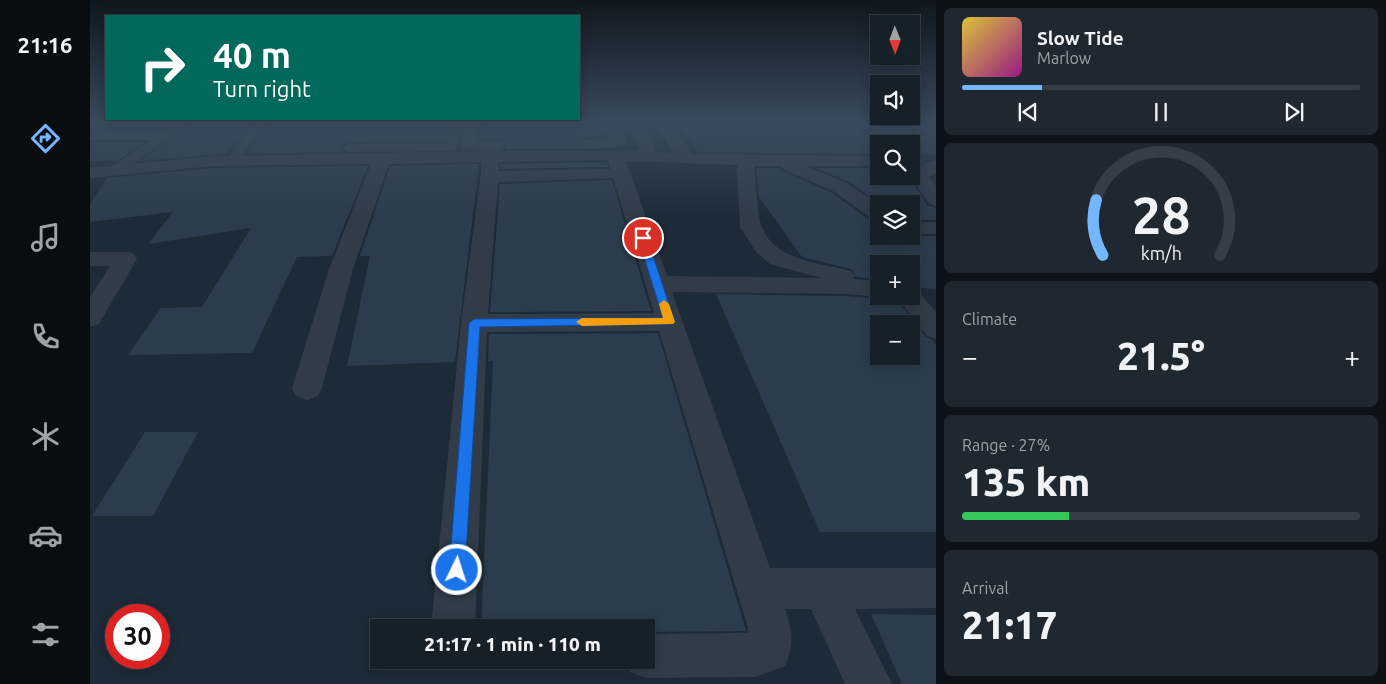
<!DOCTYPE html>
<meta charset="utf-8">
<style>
body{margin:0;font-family:Ubuntu,sans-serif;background:#1f2831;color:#f1f3f6;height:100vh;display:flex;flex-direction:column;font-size:19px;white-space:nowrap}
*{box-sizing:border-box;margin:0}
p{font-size:16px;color:#9ea3a8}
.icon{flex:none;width:28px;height:28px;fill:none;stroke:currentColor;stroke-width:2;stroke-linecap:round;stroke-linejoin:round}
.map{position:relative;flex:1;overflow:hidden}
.details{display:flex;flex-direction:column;gap:8px;padding:8px;background:#0c1217;width:450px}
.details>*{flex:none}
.banner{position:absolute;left:15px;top:15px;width:475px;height:105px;border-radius:0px;box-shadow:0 2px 12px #0003,0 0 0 1px #353e46;background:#00695c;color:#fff;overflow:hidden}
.needle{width:32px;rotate:179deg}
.controls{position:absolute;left:780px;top:15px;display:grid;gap:10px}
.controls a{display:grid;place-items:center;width:50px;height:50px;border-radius:0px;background:#162029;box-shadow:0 2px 12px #0003,0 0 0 1px #353e46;font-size:25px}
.speed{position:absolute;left:15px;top:604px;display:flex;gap:10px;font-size:25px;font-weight:700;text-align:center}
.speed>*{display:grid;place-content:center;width:65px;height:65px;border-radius:50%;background:#162029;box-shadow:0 2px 12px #0003,0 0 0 1px #353e46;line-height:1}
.speed .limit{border:8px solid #d22;background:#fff;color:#111}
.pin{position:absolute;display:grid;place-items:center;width:42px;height:42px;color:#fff;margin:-21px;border:2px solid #fff;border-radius:50%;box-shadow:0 1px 5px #0007}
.me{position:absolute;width:55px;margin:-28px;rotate:4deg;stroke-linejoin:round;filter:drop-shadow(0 0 4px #0008)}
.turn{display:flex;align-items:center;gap:18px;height:105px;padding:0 25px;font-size:22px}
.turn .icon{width:65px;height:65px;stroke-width:2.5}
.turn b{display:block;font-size:35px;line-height:42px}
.big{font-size:38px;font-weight:800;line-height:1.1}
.details .card{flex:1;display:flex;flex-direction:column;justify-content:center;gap:8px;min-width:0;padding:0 18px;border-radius:8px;background:#1f2831}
.details .dial{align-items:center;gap:0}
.dial svg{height:130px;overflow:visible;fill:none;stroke:#353e46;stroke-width:7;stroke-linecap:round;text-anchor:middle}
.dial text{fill:#f1f3f6;stroke:none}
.song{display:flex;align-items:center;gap:15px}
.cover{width:60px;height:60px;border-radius:8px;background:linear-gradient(135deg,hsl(50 70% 55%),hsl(310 70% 35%))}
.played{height:5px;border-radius:2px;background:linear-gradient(90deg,#75b7ff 20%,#353e46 20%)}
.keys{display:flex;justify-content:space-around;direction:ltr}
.heat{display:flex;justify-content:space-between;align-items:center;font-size:28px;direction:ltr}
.charge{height:8px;border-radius:4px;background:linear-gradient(90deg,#34c759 27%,#353e46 0)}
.trip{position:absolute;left:280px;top:619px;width:285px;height:50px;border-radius:0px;background:#162029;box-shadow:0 2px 12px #0003,0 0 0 1px #353e46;font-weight:800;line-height:50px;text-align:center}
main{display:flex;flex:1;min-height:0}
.tab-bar{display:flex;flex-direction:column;width:90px;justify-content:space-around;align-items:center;background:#090d10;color:#9ea3a8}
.tab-bar .icon{width:35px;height:35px}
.tab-bar .on{color:#75b7ff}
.tab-bar b{font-size:22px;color:#f1f3f6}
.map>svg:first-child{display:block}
</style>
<main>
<nav class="tab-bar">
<b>21:16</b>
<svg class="icon on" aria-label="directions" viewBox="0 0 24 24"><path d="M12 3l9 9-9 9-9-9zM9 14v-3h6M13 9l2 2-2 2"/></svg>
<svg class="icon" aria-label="music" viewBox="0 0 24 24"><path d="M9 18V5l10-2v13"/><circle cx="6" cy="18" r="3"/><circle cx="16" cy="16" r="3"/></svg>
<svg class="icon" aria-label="phone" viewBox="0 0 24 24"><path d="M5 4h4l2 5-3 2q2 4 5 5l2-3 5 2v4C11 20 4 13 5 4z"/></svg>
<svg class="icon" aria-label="climate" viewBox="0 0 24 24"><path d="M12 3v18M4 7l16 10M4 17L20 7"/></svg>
<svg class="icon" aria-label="car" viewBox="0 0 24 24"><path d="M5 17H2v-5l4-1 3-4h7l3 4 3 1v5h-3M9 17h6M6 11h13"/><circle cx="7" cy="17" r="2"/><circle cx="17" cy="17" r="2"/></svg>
<svg class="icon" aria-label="filters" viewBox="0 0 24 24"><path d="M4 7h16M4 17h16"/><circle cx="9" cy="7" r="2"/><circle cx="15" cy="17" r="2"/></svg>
</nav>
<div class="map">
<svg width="846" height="684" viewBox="0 0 846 684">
<rect width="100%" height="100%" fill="#1d2a37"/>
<path fill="#2c3c4c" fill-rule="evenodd" d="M 10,123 L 82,123 L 71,130 L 1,130 Z
M 101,123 L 162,123 L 137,154 L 50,161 Z
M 179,123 L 359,123 L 355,141 L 258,142 L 250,147 L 254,152 L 156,154 Z
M 392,123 L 510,123 L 514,136 L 493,138 L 489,143 L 492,149 L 415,149 L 416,145 L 412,140 L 389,138 Z
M 588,123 L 846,123 L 846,155 L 821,155 L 821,144 L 789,144 L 789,154 L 608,152 Z
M 0,142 L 56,142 L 27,161 L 0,161 Z
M 517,162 L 518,167 L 411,169 L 410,164 Z
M 389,164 L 365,362 L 257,366 L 280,256 L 270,256 L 300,166 Z
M 278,166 L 242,256 L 207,257 L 162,353 L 38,355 L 71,308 L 112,307 L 161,228 L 58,244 L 83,212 L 0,222 L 0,204 L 17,178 L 123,168 Z
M 666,168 L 690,168 L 692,171 L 742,193 L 781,221 L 789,223 L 789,236 L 846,236 L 846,289 L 821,287 L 821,264 L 789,264 L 789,279 L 766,277 L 761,269 L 712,257 L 669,197 Z
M 725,168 L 789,168 L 789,176 L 813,176 L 824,185 L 837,205 L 846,208 L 846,220 L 821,220 L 821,204 L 790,204 L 758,181 Z
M 522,180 L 561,311 L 400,312 L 410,184 Z
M 626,294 L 756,296 L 789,299 L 794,296 L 804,296 L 836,337 L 841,339 L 846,345 L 846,532 L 730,532 ZM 789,324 L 821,324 L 821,356 L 789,356 Z
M 568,333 L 656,631 L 556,632 L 556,628 L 391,628 L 403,361 L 398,361 L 399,334 Z
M 55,432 L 108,432 L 63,516 L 2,516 Z
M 781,614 L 846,615 L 846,684 L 812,684 Z"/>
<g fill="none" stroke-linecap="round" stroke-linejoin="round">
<path fill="#313c48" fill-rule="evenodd" d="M 85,123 L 99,123 L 31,173 L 26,174 L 19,170 L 21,167 L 62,140 L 0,140 L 0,132 L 72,132 Z
M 165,123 L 177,123 L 146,164 L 136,164 L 135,161 L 136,158 Z
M 361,123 L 373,123 L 368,147 L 362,151 L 258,152 L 252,148 L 258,144 L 357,143 Z"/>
<path fill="#313c48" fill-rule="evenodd" d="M 374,123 L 390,123 L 387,140 L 412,142 L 414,146 L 412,150 L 406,151 L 372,149 L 370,145 Z
M 514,123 L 530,123 L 537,142 L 535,146 L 499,149 L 493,148 L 491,144 L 493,140 L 519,138 Z
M 540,123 L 556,123 L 566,152 L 584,153 L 566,123 L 582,123 L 602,154 L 789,156 L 789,166 L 716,166 L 757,183 L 789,205 L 789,221 L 782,219 L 743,191 L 693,169 L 691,166 L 664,166 C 666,180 667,215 672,227 C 684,261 732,263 761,271 L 765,276 L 763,279 L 789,281 L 789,296 L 792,296 L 789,297 L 756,294 L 582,292 L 680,568 L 846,568 L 846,608 L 765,609 L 802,684 L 755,684 L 721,609 L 695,609 C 703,632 704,644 695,666 L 665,677 L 556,678 L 540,672 L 535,660 L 556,660 L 556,634 L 658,633 L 658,628 L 569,331 L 397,332 L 385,628 L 341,628 L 371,323 L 391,173 L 391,162 L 299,164 L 263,269 L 232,388 L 228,396 L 217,400 L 206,396 L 202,388 L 239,269 L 281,164 L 123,166 L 0,178 L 0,168 L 123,156 L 399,151 L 549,151 ZM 518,160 L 521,169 L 409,171 L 408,162 ZM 536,161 L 647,165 L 650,227 L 666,252 L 680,264 L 731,278 L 577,276 ZM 523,178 L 564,313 L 398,314 L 408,182 Z
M 846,160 L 846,173 L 839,177 L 846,186 L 846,206 L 839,204 L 820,176 C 824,169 837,162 846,160 Z
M 821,222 L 846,222 L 846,234 L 821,234 Z
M 0,252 L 36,252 L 44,254 L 47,259 L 9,324 L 0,327 L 0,297 L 20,266 L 0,266 Z
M 821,289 L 827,290 L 846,312 L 846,339 L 837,336 L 806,296 L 821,296 Z"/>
</g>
<linearGradient id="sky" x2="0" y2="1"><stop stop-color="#10171e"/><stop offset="0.56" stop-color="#3a4a5e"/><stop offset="1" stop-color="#3a4a5e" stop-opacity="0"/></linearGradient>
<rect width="846" height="219" fill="url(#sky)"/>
<path fill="#1a73e8" stroke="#114b97" d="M 549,236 L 553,236 L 557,238 L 585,322 L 583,324 L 390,327 L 375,570 L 373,576 L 367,579 L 361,576 L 359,570 L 379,323 L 384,319 L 573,318 L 548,238 Z"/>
<path fill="#f59e0b" d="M 574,300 L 579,304 L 585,322 L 583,324 L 492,326 L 486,322 L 492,318 L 573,318 L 569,304 Z"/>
</svg>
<div class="controls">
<a><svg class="needle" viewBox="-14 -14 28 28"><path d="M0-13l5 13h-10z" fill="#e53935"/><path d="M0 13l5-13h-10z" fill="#9ea3a8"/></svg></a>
<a><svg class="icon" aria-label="sound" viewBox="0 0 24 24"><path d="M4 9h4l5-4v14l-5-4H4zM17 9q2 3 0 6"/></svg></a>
<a><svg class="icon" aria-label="search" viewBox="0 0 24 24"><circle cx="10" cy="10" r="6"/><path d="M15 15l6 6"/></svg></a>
<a><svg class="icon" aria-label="layers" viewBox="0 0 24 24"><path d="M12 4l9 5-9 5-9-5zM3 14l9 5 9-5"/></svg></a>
<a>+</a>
<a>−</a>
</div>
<div class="speed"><div class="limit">30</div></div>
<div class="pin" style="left:553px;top:238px;background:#d93025"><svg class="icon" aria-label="arrive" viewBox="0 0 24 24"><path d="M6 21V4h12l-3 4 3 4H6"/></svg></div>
<svg class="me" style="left:367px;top:570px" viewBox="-20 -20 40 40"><circle r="17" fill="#1a73e8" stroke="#fff" stroke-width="3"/><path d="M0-11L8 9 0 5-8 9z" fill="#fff"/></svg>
<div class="trip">21:17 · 1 min · 110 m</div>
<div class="banner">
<div class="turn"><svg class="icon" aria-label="right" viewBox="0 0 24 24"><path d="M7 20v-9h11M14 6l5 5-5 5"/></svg><div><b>40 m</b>Turn right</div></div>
</div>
</div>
<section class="details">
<div class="card">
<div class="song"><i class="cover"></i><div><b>Slow Tide</b><p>Marlow</p></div></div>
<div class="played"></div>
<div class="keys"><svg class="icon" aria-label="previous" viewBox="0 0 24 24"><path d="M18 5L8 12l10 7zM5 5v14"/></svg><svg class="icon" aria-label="pause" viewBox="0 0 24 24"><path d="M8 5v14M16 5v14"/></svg><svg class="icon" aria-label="next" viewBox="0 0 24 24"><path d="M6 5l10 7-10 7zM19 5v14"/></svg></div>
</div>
<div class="card dial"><svg viewBox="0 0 100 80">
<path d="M14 69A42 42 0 1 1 86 69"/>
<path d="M14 69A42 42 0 0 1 10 35" stroke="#75b7ff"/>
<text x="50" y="56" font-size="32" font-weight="700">28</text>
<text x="50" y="72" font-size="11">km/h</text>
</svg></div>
<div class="card"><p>Climate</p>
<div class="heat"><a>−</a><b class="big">21.5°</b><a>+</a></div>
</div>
<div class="card"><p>Range · 27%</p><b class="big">135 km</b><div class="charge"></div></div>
<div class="card"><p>Arrival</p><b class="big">21:17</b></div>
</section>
</main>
